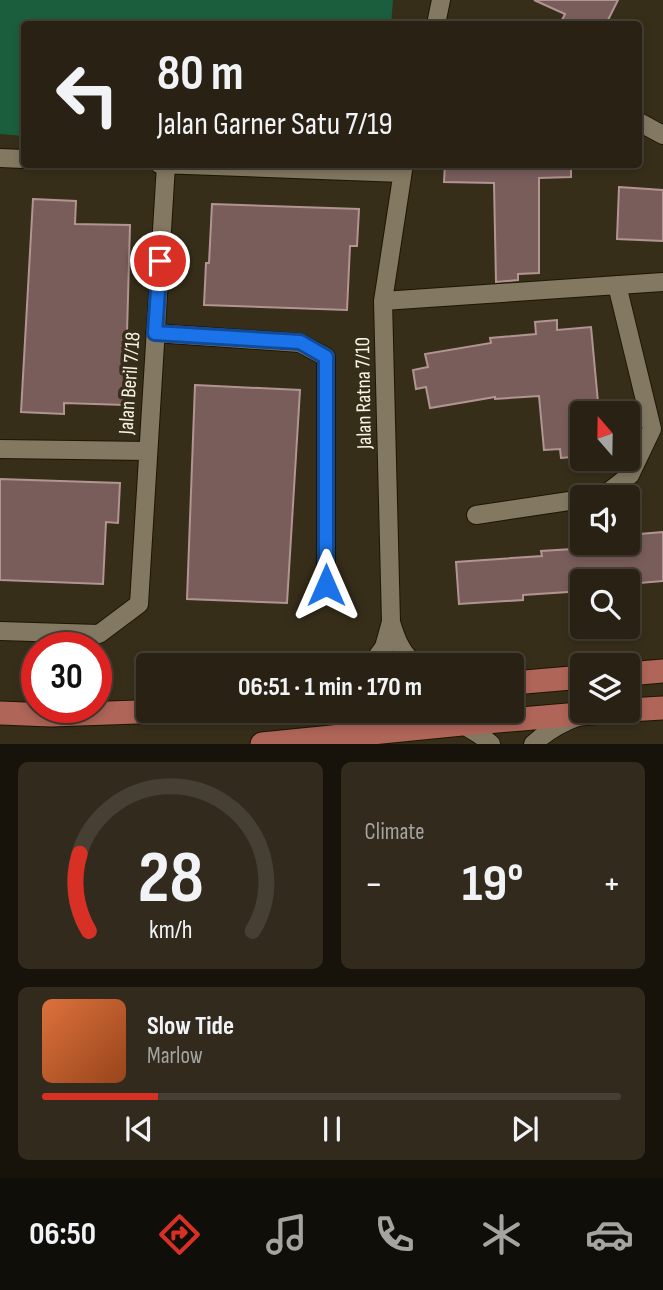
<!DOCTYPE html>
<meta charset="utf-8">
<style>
body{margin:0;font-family:"Sofia Sans Condensed",sans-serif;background:#312a1d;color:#f1f3f6;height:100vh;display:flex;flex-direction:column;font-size:26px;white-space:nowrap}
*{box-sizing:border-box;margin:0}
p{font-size:23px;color:#a5a4a0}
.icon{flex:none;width:38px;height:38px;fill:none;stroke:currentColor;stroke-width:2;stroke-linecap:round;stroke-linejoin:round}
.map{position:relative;height:744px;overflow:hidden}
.side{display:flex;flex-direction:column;gap:18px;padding:18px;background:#17130b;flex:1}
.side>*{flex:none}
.top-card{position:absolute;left:21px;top:21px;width:621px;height:147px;border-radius:7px;box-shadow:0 4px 10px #0003,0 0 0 2px #453f34;background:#292214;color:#f1f3f6;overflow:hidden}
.needle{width:46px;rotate:340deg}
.fabs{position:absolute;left:570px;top:401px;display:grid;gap:14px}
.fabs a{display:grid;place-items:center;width:70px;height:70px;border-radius:7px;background:#292214;box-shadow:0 4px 10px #0003,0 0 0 2px #453f34;font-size:35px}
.speed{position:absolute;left:21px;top:632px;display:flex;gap:14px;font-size:35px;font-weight:700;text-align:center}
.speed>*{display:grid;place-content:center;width:91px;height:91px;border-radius:50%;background:#292214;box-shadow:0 4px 10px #0003,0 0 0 2px #453f34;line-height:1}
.speed .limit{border:10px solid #d22;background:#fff;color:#111}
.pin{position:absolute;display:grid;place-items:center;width:60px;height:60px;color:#fff;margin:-30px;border:4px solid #fff;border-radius:50%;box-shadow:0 2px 7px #0007}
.me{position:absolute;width:77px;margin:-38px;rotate:0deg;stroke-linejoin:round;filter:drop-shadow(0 0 5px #0008)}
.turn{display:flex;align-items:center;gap:24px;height:147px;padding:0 21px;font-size:32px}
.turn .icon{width:91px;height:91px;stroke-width:2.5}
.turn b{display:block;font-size:49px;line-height:60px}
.big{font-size:52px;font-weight:700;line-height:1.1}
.side .card{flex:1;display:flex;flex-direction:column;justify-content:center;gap:10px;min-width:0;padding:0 24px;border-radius:10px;background:#312a1d}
.side .dial{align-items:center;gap:0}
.dial svg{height:182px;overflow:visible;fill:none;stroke:#453f34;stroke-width:7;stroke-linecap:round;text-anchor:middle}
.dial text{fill:#f1f3f6;stroke:none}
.song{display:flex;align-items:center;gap:21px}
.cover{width:84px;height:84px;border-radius:10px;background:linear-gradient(135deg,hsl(20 70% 55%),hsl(20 70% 35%))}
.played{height:7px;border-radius:4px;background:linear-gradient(90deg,#d93025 20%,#453f34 20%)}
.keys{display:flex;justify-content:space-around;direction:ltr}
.heat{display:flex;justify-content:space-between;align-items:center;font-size:38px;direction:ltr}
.side .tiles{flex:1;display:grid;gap:18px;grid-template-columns:1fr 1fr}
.card:last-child{grid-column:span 2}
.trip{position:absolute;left:136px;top:653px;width:388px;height:70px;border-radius:7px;background:#292214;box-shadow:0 4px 10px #0003,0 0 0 2px #453f34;font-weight:700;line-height:70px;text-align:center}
.dock{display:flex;height:112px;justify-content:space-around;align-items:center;background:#100e08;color:#a5a4a0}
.dock .icon{width:49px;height:49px}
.dock .active{color:#d93025}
.dock b{font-size:32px;color:#f1f3f6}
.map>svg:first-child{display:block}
</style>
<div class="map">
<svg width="663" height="744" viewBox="0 0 663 744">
<rect width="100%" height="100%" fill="#372e1a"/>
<path fill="#1a5e3d" d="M 0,0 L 393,0 L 391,24 L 24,24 L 24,136 L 0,134 Z"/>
<path fill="#785d5b" stroke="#b29492" stroke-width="2" d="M 534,0 L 618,0 L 606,24 L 560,24 L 565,14 Z
M 445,164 L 571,164 L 571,177 L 539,178 L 539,273 L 518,274 L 518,280 L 496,282 L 494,183 L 444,182 Z
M 619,187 L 663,190 L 663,241 L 617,239 Z
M 33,199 L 76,201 L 75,224 L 130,225 L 125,405 L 64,403 L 64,414 L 21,412 Z
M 212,204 L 359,209 L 357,246 L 350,246 L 347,310 L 204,305 L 206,263 L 209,263 Z
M 557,320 L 557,330 L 591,327 L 599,413 L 583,413 L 583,456 L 561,458 L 560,449 L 544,450 L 539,396 L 495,399 L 495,397 L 430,408 L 426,387 L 416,389 L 413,370 L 428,367 L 425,354 L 491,343 L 490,338 L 536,334 L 535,322 Z
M 195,385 L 300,390 L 287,603 L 187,599 Z
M 0,479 L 120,483 L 118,523 L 106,522 L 103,584 L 0,580 Z
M 663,532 L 663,581 L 628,584 L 628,581 L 583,581 L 583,591 L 523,595 L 523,600 L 459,604 L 456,562 L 542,556 L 541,551 L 622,546 L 622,542 L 628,542 L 628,535 Z"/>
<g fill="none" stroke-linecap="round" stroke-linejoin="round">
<defs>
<path id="minor" d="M 436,24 L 441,0
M 639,122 L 663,135
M 0,158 L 24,159
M 159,164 L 402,173
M 404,164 L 383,301 L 391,622 C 396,639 402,655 417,665
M 383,301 L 663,282
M 155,333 L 300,343 L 326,357 L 326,585
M 0,449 L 148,451
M 594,497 L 603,496 L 630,475 L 652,429 L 617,285
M 476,515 L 583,499
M 0,631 L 99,634 L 139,604 L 166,165
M 371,665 L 384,647 L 391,622
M 462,724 L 480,735 L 491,744
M 533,744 C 546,732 561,723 577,717"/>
<path id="major" d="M 628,674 L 663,671
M 513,683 L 583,677
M 628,710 L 663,708
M 0,713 L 51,715 L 195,710
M 262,744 L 462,724 L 627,710"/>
</defs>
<use href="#minor" stroke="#1e1603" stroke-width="20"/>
<use href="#major" stroke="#1e1603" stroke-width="25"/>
<use href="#minor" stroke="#837962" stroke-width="18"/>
<use href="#major" stroke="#af6558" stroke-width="23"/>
</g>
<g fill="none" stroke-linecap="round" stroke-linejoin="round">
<defs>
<path id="route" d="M 160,261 L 155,333 L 300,342 L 326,357 L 326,585"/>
</defs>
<use href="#route" stroke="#114b97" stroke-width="18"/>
<use href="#route" stroke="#1a73e8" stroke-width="12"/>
</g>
<g text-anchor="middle" stroke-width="7" stroke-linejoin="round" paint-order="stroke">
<g font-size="21" fill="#f7f2e5" stroke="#372e1a">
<text transform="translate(129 383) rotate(-86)" y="7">Jalan Beril 7/18</text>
<text transform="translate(363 393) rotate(-91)" y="7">Jalan Ratna 7/10</text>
</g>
</g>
</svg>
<div class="fabs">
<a><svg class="needle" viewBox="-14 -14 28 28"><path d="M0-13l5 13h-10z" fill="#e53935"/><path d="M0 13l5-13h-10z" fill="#a5a4a0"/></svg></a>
<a><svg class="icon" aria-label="sound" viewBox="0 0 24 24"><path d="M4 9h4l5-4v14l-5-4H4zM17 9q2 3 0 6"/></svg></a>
<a><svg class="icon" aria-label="search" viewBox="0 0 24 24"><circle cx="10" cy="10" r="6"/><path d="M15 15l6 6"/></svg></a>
<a><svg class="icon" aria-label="layers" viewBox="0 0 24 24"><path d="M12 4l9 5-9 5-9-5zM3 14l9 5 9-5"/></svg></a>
</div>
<div class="speed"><div class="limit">30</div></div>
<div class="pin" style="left:160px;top:261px;background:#d93025"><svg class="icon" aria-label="arrive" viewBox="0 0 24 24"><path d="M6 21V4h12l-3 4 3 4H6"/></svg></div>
<svg class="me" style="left:326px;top:585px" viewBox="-20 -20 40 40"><path d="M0-17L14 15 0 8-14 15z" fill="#1a73e8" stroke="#fff" stroke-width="4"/></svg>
<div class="trip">06:51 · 1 min · 170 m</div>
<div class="top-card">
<div class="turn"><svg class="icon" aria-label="left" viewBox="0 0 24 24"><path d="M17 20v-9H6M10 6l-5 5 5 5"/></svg><div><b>80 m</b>Jalan Garner Satu 7/19</div></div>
</div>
</div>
<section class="side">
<div class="tiles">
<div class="card dial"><svg viewBox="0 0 100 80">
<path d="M14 69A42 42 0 1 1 86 69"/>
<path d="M14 69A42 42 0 0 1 10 35" stroke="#d93025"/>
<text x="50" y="56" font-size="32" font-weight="700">28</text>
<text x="50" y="72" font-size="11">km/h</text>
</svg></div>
<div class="card"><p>Climate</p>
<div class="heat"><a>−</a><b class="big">19°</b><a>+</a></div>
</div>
<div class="card">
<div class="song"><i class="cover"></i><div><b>Slow Tide</b><p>Marlow</p></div></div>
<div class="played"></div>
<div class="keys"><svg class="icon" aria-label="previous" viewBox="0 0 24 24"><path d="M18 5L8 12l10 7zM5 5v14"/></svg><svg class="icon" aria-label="pause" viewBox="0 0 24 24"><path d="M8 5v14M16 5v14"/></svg><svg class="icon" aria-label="next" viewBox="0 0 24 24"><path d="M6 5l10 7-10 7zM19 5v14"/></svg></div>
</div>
</div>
</section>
<nav class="dock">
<b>06:50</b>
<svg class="icon active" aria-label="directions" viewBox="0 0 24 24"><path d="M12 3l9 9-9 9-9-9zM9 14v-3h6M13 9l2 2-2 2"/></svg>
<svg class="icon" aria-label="music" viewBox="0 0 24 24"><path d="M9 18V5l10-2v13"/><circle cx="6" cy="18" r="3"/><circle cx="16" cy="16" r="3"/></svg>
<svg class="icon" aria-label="phone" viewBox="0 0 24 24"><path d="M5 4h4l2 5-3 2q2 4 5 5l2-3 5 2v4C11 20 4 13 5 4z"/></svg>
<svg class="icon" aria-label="climate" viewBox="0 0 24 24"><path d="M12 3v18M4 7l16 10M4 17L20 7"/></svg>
<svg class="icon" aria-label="car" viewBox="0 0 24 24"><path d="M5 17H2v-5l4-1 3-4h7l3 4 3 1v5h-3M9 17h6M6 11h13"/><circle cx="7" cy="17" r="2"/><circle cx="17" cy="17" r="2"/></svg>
</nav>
